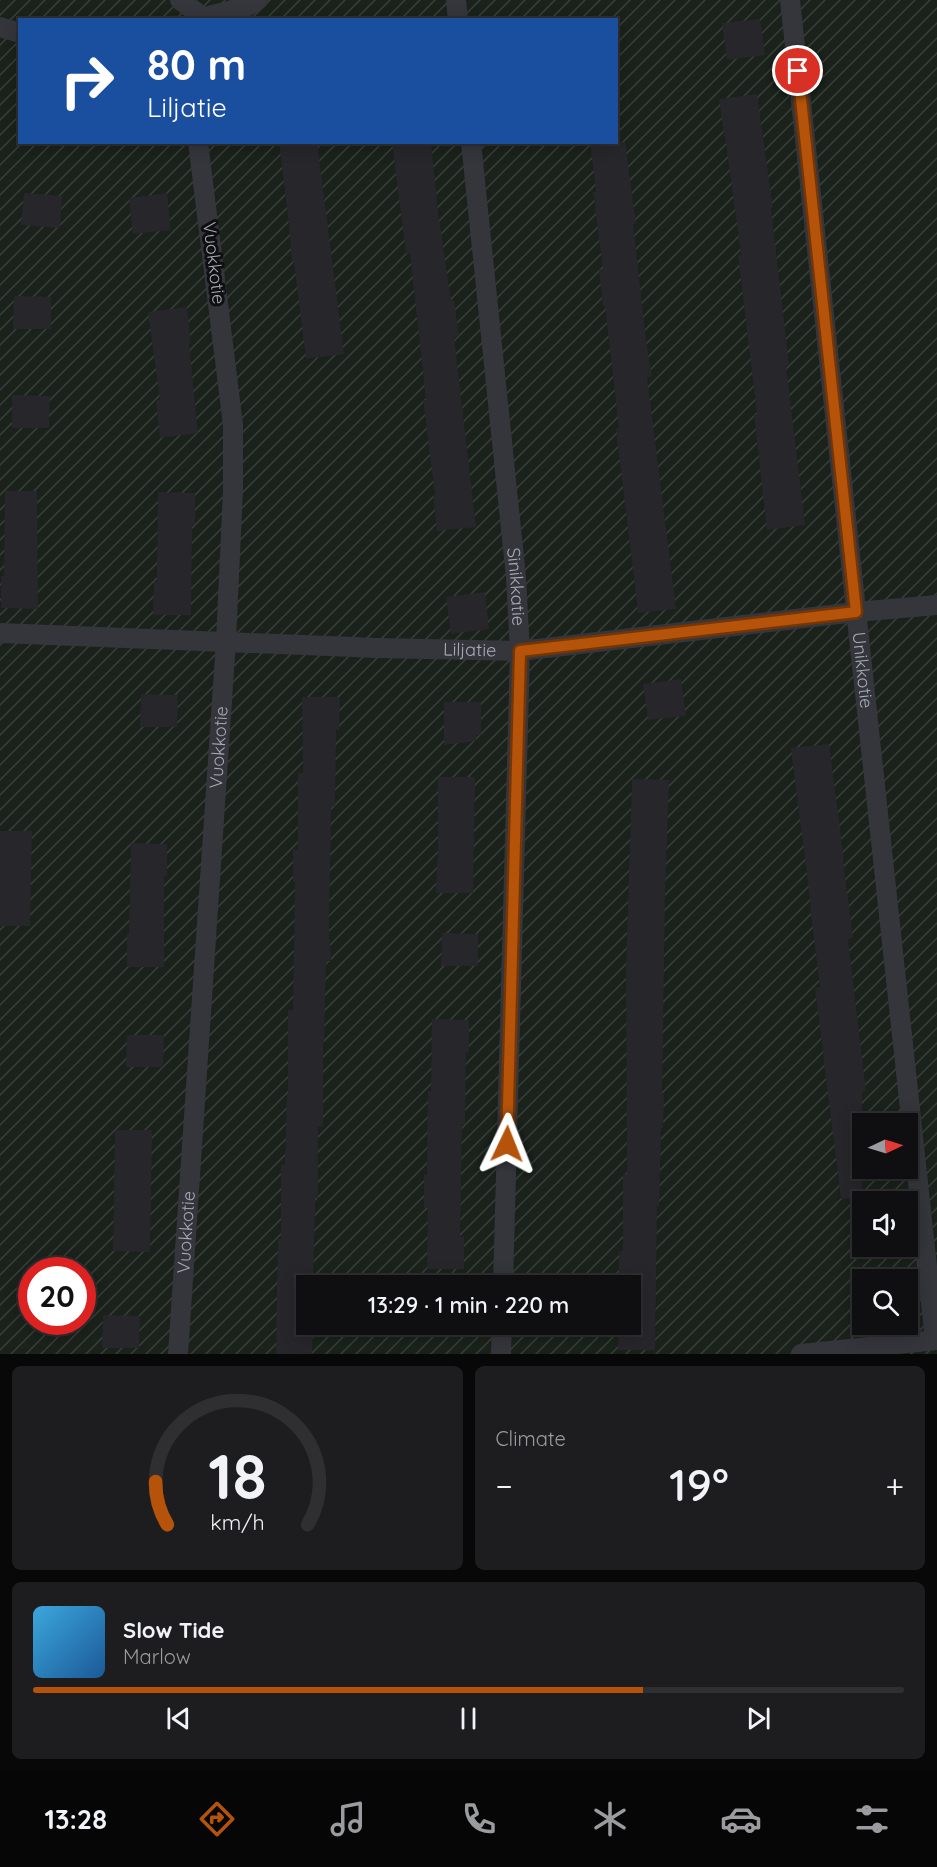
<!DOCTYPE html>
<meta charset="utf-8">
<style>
body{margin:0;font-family:Quicksand,sans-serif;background:#1d1d1f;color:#f1f3f6;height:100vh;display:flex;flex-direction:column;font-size:22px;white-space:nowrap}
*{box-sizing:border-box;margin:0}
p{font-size:20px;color:#9b9c9f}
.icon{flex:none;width:33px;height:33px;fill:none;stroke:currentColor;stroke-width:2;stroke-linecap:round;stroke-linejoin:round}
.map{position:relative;height:1354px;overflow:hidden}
.details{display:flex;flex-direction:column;gap:12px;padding:12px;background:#080809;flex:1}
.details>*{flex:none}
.top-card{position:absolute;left:18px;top:18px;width:600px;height:126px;border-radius:0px;box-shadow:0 3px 15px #0003,0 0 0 2px #2f2f31;background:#1a4fa0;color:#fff;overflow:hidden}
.needle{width:39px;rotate:86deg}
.tools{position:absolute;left:852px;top:1113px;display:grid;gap:12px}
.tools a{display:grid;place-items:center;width:66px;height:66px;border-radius:0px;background:#0f0f11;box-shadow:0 3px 15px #0003,0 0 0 2px #2f2f31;font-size:30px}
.speed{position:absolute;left:18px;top:1257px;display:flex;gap:12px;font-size:30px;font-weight:700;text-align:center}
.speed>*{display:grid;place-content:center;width:78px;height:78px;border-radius:50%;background:#0f0f11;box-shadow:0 3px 15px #0003,0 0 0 2px #2f2f31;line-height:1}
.speed .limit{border:9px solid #d22;background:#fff;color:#111}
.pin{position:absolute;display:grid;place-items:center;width:51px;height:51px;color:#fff;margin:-26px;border:3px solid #fff;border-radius:50%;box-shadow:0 2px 6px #0007}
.me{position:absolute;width:66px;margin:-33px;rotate:2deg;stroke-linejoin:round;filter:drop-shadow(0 0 4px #0008)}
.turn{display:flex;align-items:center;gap:21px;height:126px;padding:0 30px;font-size:27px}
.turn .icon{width:78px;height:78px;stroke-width:2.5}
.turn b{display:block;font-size:42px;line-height:51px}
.big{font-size:45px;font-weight:600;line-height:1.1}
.details .card{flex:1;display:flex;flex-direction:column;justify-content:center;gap:9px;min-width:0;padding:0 21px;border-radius:9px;background:#1d1d1f}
.details .dial{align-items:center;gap:0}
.dial svg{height:156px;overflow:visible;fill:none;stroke:#2f2f31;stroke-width:7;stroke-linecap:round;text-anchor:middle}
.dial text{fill:#f1f3f6;stroke:none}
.song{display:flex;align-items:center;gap:18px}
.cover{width:72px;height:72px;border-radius:9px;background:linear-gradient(135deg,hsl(200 70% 55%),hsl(210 70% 35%))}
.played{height:6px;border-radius:3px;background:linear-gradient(90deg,#b45309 70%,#2f2f31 70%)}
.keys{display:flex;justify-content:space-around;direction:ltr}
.heat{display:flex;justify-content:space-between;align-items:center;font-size:33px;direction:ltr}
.details .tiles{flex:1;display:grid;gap:12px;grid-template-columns:1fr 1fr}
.card:last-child{grid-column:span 2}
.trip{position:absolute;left:296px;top:1275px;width:345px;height:60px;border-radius:0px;background:#0f0f11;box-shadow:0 3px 15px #0003,0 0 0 2px #2f2f31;font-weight:600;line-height:60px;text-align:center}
.menu{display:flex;height:96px;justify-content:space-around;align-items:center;background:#060607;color:#9b9c9f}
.menu .icon{width:42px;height:42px}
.menu .current{color:#b45309}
.menu b{font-size:27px;color:#f1f3f6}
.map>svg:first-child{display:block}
</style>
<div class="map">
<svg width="937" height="1354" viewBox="0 0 937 1354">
<defs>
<pattern id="garden-furrows" width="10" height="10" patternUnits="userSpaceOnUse" patternTransform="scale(1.5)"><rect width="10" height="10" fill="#1a221b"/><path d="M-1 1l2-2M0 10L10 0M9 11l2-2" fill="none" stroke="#383f3a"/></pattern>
</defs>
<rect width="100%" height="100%" fill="#141417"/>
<path fill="url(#garden-furrows)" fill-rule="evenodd" d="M 0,0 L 937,0 L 937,1354 L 0,1354 ZM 20,20 L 616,20 L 616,142 L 20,142 ZM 862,1124 L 908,1124 L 908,1168 L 862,1168 ZM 862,1202 L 908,1202 L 908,1246 L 862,1246 ZM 32,1270 L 82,1270 L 82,1322 L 32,1322 ZM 862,1280 L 908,1280 L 908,1324 L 862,1324 ZM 306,1286 L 630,1286 L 630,1324 L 306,1324 Z"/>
<path fill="#27272b" d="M 760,19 L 765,55 L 727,60 L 722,23 Z
M 757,94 L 773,208 L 771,208 L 789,365 L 786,365 L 805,525 L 767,530 L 754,415 L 757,414 L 738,255 L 741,255 L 725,136 L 724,136 L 719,99 Z
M 279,142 L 317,142 L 344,354 L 306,359 L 294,261 L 292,262 L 289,225 Z
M 392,142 L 431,142 L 438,212 L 451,300 L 454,300 L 459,336 L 454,337 L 476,527 L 437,531 L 433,495 L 435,494 L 423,400 L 426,400 L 410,253 L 406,254 Z
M 590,142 L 625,142 L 636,224 L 633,224 L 646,340 L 652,377 L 647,377 L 676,609 L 638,613 L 616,428 L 619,428 L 605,306 L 603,306 L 599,270 L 603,269 L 593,192 L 596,192 Z
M 24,193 L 62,196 L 60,228 L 21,225 Z
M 167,193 L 171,230 L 133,234 L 129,198 Z
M 14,296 L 51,297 L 51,329 L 13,329 Z
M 187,307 L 191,344 L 189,344 L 198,433 L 160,438 L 156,401 L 160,400 L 148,312 Z
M 12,395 L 50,396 L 49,428 L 12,428 Z
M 5,491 L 37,491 L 38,609 L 1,608 L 1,576 L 4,576 Z
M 158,492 L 195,493 L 195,525 L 192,525 L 191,615 L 153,615 L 154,582 L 157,582 Z
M 485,592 L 489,629 L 451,634 L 446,597 Z
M 681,679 L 686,716 L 648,720 L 643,684 Z
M 141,694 L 178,695 L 177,727 L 140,727 Z
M 302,697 L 340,697 L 339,730 L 336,730 L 335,806 L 331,806 L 329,929 L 331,961 L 326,961 L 324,1043 L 323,1043 L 323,1127 L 318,1127 L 318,1198 L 315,1198 L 313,1286 L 306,1286 L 306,1324 L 313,1324 L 312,1354 L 276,1354 L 278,1239 L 281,1239 L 281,1165 L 285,1165 L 287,1094 L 288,1094 L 288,1010 L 293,1010 L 295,882 L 293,882 L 293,849 L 298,850 L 298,773 L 303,773 Z
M 444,702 L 481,702 L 481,735 L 476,735 L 476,741 L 444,745 Z
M 829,744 L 844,860 L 843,860 L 853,938 L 848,939 L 866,1091 L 862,1092 L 862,1198 L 841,1199 L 815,988 L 820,987 L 810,906 L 811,906 L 791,748 Z
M 438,777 L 475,777 L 473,893 L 436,893 L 437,860 L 438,860 Z
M 632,779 L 669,780 L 665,894 L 662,1095 L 664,1095 L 663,1128 L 661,1128 L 659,1207 L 657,1206 L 655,1350 L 618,1350 L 619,1324 L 630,1324 L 630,1286 L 619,1286 L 619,1252 L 623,1252 L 623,1174 L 627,1174 L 626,971 Z
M 0,831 L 32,831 L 30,926 L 0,926 Z
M 131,843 L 167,844 L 167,876 L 164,876 L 164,967 L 127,967 L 127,934 L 129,934 Z
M 442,933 L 478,934 L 478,966 L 441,966 Z
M 432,1019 L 469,1020 L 469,1052 L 466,1052 L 465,1124 L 462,1124 L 460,1237 L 464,1237 L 464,1269 L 427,1269 L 428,1208 L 424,1208 L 424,1175 L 427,1175 L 428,1091 L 431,1091 Z
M 127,1035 L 164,1035 L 163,1067 L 126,1067 Z
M 115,1130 L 152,1130 L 150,1252 L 113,1251 Z
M 103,1315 L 140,1316 L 139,1348 L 102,1348 Z"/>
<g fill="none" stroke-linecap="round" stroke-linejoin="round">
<g stroke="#35363c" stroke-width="20">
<path d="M 180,0 L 204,18 L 203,20"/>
<path d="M 456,0 L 458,20"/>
<path id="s1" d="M 790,0 L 935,1340"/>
<path d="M 193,20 L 248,6 L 258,0"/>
<path d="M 0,27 L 20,33"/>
<path id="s2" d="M 471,142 L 516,577 L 520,651 L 503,1286"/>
<path id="s3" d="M 0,633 L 377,648 L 520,651 L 856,612 L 937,605"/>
<path id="s4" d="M 178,1354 L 226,641 L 233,490 L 233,425 L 198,142"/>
<path d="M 501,1354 L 502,1324"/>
<path d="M 801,1354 L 937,1340"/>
</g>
</g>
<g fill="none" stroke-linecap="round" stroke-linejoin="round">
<defs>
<path id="route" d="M 507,1144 L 520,651 L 856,612 L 798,71"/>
</defs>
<use href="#route" stroke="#753606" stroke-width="15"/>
<use href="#route" stroke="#b45309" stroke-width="10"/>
</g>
<g text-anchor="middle" stroke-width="6" stroke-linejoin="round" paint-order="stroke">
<g font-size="18" fill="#a5abb8" stroke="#0f0f12">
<text transform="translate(214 263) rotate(83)" y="6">Vuokkotie</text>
<text dy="6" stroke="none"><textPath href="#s2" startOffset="447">Sinikkatie</textPath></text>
<text dy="6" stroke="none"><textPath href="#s3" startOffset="470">Liljatie</textPath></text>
<text dy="6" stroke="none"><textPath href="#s1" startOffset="674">Unikkotie</textPath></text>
<text dy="6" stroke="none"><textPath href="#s4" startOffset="608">Vuokkotie</textPath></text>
<text dy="6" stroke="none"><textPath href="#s4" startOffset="122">Vuokkotie</textPath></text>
</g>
</g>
</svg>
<div class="tools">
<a><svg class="needle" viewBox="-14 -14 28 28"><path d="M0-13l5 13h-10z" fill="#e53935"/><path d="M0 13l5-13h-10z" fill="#9b9c9f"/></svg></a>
<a><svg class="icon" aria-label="sound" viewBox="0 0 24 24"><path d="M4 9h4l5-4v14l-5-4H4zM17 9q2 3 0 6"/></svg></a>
<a><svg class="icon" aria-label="search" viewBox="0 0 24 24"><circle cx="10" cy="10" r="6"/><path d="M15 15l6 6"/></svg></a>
</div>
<div class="speed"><div class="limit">20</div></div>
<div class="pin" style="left:798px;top:71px;background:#d93025"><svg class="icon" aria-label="arrive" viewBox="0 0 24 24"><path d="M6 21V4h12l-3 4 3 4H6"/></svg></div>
<svg class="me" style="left:507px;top:1144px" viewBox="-20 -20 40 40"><path d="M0-17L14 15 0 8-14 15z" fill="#b45309" stroke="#fff" stroke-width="4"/></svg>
<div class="trip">13:29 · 1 min · 220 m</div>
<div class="top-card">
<div class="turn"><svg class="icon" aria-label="right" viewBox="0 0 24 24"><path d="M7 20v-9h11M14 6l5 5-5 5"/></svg><div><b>80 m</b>Liljatie</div></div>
</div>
</div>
<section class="details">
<div class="tiles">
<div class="card dial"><svg viewBox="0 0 100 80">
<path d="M14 69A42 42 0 1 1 86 69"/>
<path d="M14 69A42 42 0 0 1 8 47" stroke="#b45309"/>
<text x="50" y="56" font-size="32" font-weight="700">18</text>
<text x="50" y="72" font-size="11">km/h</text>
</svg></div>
<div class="card"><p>Climate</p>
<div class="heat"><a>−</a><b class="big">19°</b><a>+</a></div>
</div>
<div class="card">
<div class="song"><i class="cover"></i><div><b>Slow Tide</b><p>Marlow</p></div></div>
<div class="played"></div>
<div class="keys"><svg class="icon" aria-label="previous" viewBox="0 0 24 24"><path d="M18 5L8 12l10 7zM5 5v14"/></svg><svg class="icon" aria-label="pause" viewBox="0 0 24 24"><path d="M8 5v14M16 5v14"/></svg><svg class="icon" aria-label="next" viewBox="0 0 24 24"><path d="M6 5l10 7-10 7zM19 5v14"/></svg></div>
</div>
</div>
</section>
<nav class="menu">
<b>13:28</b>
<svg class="icon current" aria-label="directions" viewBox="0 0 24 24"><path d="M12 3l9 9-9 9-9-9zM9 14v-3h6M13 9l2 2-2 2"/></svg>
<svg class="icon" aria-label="music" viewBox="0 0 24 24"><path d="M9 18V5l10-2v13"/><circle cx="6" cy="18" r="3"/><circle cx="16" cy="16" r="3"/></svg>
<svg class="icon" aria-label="phone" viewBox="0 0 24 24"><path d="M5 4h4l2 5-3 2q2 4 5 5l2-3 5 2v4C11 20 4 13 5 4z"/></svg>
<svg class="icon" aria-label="climate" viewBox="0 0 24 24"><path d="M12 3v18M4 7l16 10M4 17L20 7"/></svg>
<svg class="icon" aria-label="car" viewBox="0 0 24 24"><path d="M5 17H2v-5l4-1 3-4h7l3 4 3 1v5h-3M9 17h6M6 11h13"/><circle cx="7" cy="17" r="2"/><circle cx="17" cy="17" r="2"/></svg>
<svg class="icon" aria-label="filters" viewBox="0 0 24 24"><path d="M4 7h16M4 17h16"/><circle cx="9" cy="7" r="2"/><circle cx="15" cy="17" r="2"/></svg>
</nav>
